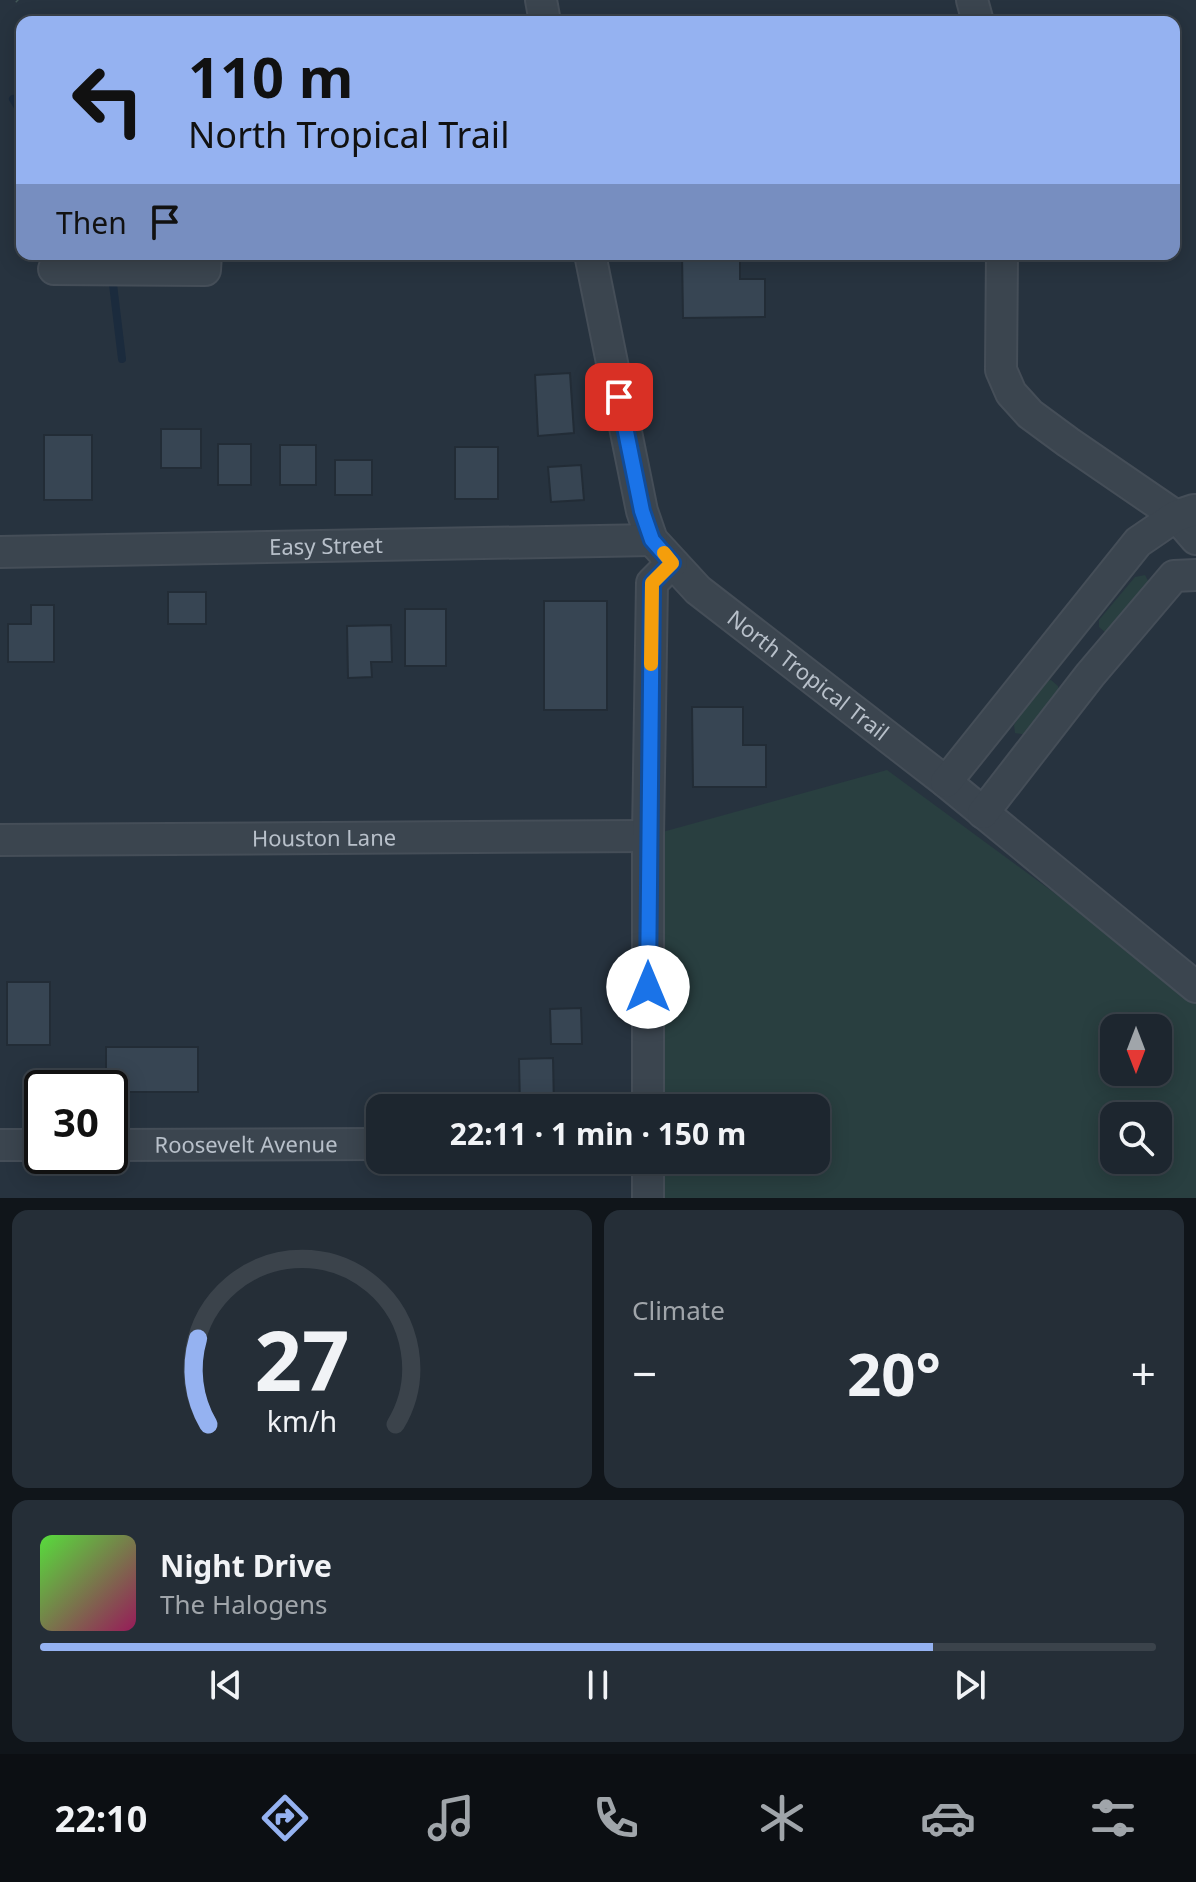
<!DOCTYPE html>
<meta charset="utf-8">
<style>
body{margin:0;font-family:"Noto Sans",sans-serif;background:#252e37;color:#f1f3f6;height:100vh;display:flex;flex-direction:column;font-size:30px;white-space:nowrap}
*{box-sizing:border-box;margin:0}
p{font-size:26px;color:#a0a5aa}
.icon{flex:none;width:44px;height:44px;fill:none;stroke:currentColor;stroke-width:2;stroke-linecap:round;stroke-linejoin:round}
.map{position:relative;height:1198px;overflow:hidden}
.details{display:flex;flex-direction:column;gap:12px;padding:12px;background:#10151a;flex:1}
.details>*{flex:none}
.guide{position:absolute;left:16px;top:16px;width:1164px;height:244px;border-radius:16px;box-shadow:0 4px 20px #0003,0 0 0 2px #3b434b;background:#95b2f1;color:#111;overflow:hidden}
.needle{width:52px;rotate:180deg}
.tools{position:absolute;left:1100px;top:1014px;display:grid;gap:16px}
.tools a{display:grid;place-items:center;width:72px;height:72px;border-radius:16px;background:#1d262f;box-shadow:0 4px 20px #0003,0 0 0 2px #3b434b;font-size:40px}
.speed{position:absolute;left:24px;top:1070px;display:flex;gap:16px;font-size:40px;font-weight:700;text-align:center}
.speed>*{display:grid;place-content:center;width:104px;height:104px;border-radius:50%;background:#1d262f;box-shadow:0 4px 20px #0003,0 0 0 2px #3b434b;line-height:1}
.speed .limit{border:4px solid #111;border-radius:12px;background:#fff;color:#111}
.pin{position:absolute;display:grid;place-items:center;width:68px;height:68px;color:#fff;margin:-34px;border-radius:16px;box-shadow:0 4px 12px #0006}
.me{position:absolute;width:88px;margin:-44px;rotate:0deg;stroke-linejoin:round;filter:drop-shadow(0 0 6px #0008)}
.turn{display:flex;align-items:center;gap:28px;height:168px;padding:0 40px;font-size:36px}
.turn .icon{width:104px;height:104px;stroke-width:2.5}
.turn b{display:block;font-size:56px;line-height:68px}
.then{display:flex;align-items:center;height:76px;padding:0 40px;background:#0003;gap:16px;font-size:30px}
.big{font-size:60px;font-weight:700;line-height:1.1}
.details .card{flex:1;display:flex;flex-direction:column;justify-content:center;gap:12px;min-width:0;padding:0 28px;border-radius:16px;background:#252e37}
.details .dial{align-items:center;gap:0}
.dial svg{height:208px;overflow:visible;fill:none;stroke:#3b434b;stroke-width:7;stroke-linecap:round;text-anchor:middle}
.dial text{fill:#f1f3f6;stroke:none}
.song{display:flex;align-items:center;gap:24px}
.cover{width:96px;height:96px;border-radius:12px;background:linear-gradient(135deg,hsl(110 70% 55%),hsl(330 70% 35%))}
.played{height:8px;border-radius:4px;background:linear-gradient(90deg,#95b2f1 80%,#3b434b 80%)}
.keys{display:flex;justify-content:space-around;direction:ltr}
.heat{display:flex;justify-content:space-between;align-items:center;font-size:44px;direction:ltr}
.details .tiles{flex:1;display:grid;gap:12px;grid-template-columns:1fr 1fr}
.card:last-child{grid-column:span 2}
.trip{position:absolute;left:366px;top:1094px;width:464px;height:80px;border-radius:16px;background:#1d262f;box-shadow:0 4px 20px #0003,0 0 0 2px #3b434b;font-weight:700;line-height:80px;text-align:center}
.menu{display:flex;height:128px;justify-content:space-around;align-items:center;background:#0c0f13;color:#a0a5aa}
.menu .icon{width:56px;height:56px}
.menu .current{color:#95b2f1}
.menu b{font-size:36px;color:#f1f3f6}
.map>svg:first-child{display:block}
</style>
<div class="map">
<svg width="1196" height="1198" viewBox="0 0 1196 1198">
<rect width="100%" height="100%" fill="#27333f"/>
<path fill="#293f40" fill-rule="evenodd" d="M 1145,575 L 1152,588 L 1114,631 L 1106,633 L 1099,627 L 1099,620 L 1135,577 Z
M 1051,680 L 1058,686 L 1059,694 L 1029,735 L 1015,733 L 1014,725 L 1042,681 Z
M 887,770 L 1196,997 L 1196,1198 L 649,1198 L 649,1160 L 816,1160 L 816,1108 L 649,1108 L 648,836 ZM 1114,1028 L 1158,1028 L 1158,1072 L 1114,1072 ZM 1114,1116 L 1158,1116 L 1158,1160 L 1114,1160 Z"/>
<g fill="none" stroke-linecap="round" stroke-linejoin="round">
<path stroke="#1b2b3d" stroke-width="8" d="M 13,99 L 22,114
M 112,276 L 122,359"/>
</g>
<path fill="#374553" stroke="#222c36" stroke-width="2" d="M 682,254 L 740,254 L 740,279 L 765,279 L 765,317 L 683,318 Z
M 570,373 L 574,433 L 538,436 L 535,375 Z
M 161,429 L 201,429 L 201,468 L 161,468 Z
M 44,435 L 92,435 L 92,500 L 44,500 Z
M 218,444 L 251,444 L 251,485 L 218,485 Z
M 280,445 L 316,445 L 316,485 L 280,485 Z
M 455,447 L 498,447 L 498,499 L 455,499 Z
M 335,460 L 372,460 L 372,495 L 335,495 Z
M 581,465 L 584,500 L 551,502 L 548,467 Z
M 168,592 L 206,592 L 206,624 L 168,624 Z
M 544,601 L 607,601 L 607,710 L 544,710 Z
M 31,605 L 54,605 L 54,662 L 8,662 L 8,624 L 31,624 Z
M 405,609 L 446,609 L 446,666 L 405,666 Z
M 391,625 L 392,662 L 371,662 L 372,677 L 348,678 L 347,626 Z
M 692,707 L 743,707 L 743,745 L 766,745 L 766,787 L 693,787 Z
M 7,982 L 50,982 L 50,1045 L 7,1045 Z
M 581,1008 L 582,1044 L 551,1044 L 550,1009 Z
M 106,1047 L 198,1047 L 198,1092 L 110,1092 L 110,1088 L 106,1088 Z
M 553,1058 L 554,1108 L 520,1108 L 519,1059 Z"/>
<g fill="none" stroke-linecap="round" stroke-linejoin="round">
<defs>
<g id="minor">
<path d="M 541,0 L 545,22"/>
<path d="M 972,0 L 978,22"/>
<path id="s1" d="M 590,254 L 642,511 L 652,540 L 698,590 L 946,782 L 1196,987"/>
<path d="M 1002,254 L 1001,370 L 1011,393 L 1030,414 L 1068,442 L 1176,516 L 1196,539"/>
<path d="M 54,269 L 205,270 L 206,254"/>
<path id="s2" d="M 0,552 L 652,540"/>
<path d="M 946,782 L 1138,542 L 1176,516 L 1194,510"/>
<path d="M 983,813 L 1090,675 L 1174,576 L 1196,575"/>
<path id="s3" d="M 0,840 L 648,836"/>
<path d="M 648,1108 L 648,836 L 652,583 L 672,563"/>
<path d="M 0,1145 L 42,1145"/>
<path id="s4" d="M 110,1145 L 380,1144"/>
<path d="M 648,1160 L 648,1198"/>
</g>
</defs>
<use href="#minor" stroke="#454e58" stroke-width="34"/>
<path stroke="#425858" stroke-width="5" stroke-dasharray="6 6" stroke-linecap="butt" d="M 17,0 L 18,1"/>
<use href="#minor" stroke="#3b454f" stroke-width="30"/>
</g>
<g fill="none" stroke-linecap="round" stroke-linejoin="round">
<defs>
<path id="route" d="M 619,397 L 642,511 L 652,540 L 672,563 L 652,583 L 648,987"/>
</defs>
<use href="#route" stroke="#114b97" stroke-width="20"/>
<use href="#route" stroke="#1a73e8" stroke-width="14"/>
<path stroke="#f59e0b" stroke-width="14" d="M 651,664 L 652,583 L 672,563 L 664,553"/>
</g>
<g text-anchor="middle" stroke-width="8" stroke-linejoin="round" paint-order="stroke">
<g font-size="22" fill="#b8c0ca" stroke="#202a34">
<text dy="8" stroke="none"><textPath href="#s2" startOffset="326">Easy Street</textPath></text>
<text dy="8" stroke="none"><textPath href="#s1" startOffset="500">North Tropical Trail</textPath></text>
<text dy="8" stroke="none"><textPath href="#s3" startOffset="324">Houston Lane</textPath></text>
<text dy="8" stroke="none"><textPath href="#s4" startOffset="136">Roosevelt Avenue</textPath></text>
</g>
</g>
</svg>
<div class="tools">
<a><svg class="needle" viewBox="-14 -14 28 28"><path d="M0-13l5 13h-10z" fill="#e53935"/><path d="M0 13l5-13h-10z" fill="#a0a5aa"/></svg></a>
<a><svg class="icon" aria-label="search" viewBox="0 0 24 24"><circle cx="10" cy="10" r="6"/><path d="M15 15l6 6"/></svg></a>
</div>
<div class="speed"><div class="limit">30</div></div>
<div class="pin" style="left:619px;top:397px;background:#d93025"><svg class="icon" aria-label="arrive" viewBox="0 0 24 24"><path d="M6 21V4h12l-3 4 3 4H6"/></svg></div>
<svg class="me" style="left:648px;top:987px" viewBox="-20 -20 40 40"><circle r="19" fill="#fff"/><path d="M0-13L10 11 0 6-10 11z" fill="#1a73e8"/></svg>
<div class="trip">22:11 · 1 min · 150 m</div>
<div class="guide">
<div class="turn"><svg class="icon" aria-label="left" viewBox="0 0 24 24"><path d="M17 20v-9H6M10 6l-5 5 5 5"/></svg><div><b>110 m</b>North Tropical Trail</div></div>
<div class="then">Then<svg class="icon" aria-label="arrive" viewBox="0 0 24 24"><path d="M6 21V4h12l-3 4 3 4H6"/></svg></div>
</div>
</div>
<section class="details">
<div class="tiles">
<div class="card dial"><svg viewBox="0 0 100 80">
<path d="M14 69A42 42 0 1 1 86 69"/>
<path d="M14 69A42 42 0 0 1 10 36" stroke="#95b2f1"/>
<text x="50" y="56" font-size="32" font-weight="700">27</text>
<text x="50" y="72" font-size="11">km/h</text>
</svg></div>
<div class="card"><p>Climate</p>
<div class="heat"><a>−</a><b class="big">20°</b><a>+</a></div>
</div>
<div class="card">
<div class="song"><i class="cover"></i><div><b>Night Drive</b><p>The Halogens</p></div></div>
<div class="played"></div>
<div class="keys"><svg class="icon" aria-label="previous" viewBox="0 0 24 24"><path d="M18 5L8 12l10 7zM5 5v14"/></svg><svg class="icon" aria-label="pause" viewBox="0 0 24 24"><path d="M8 5v14M16 5v14"/></svg><svg class="icon" aria-label="next" viewBox="0 0 24 24"><path d="M6 5l10 7-10 7zM19 5v14"/></svg></div>
</div>
</div>
</section>
<nav class="menu">
<b>22:10</b>
<svg class="icon current" aria-label="directions" viewBox="0 0 24 24"><path d="M12 3l9 9-9 9-9-9zM9 14v-3h6M13 9l2 2-2 2"/></svg>
<svg class="icon" aria-label="music" viewBox="0 0 24 24"><path d="M9 18V5l10-2v13"/><circle cx="6" cy="18" r="3"/><circle cx="16" cy="16" r="3"/></svg>
<svg class="icon" aria-label="phone" viewBox="0 0 24 24"><path d="M5 4h4l2 5-3 2q2 4 5 5l2-3 5 2v4C11 20 4 13 5 4z"/></svg>
<svg class="icon" aria-label="climate" viewBox="0 0 24 24"><path d="M12 3v18M4 7l16 10M4 17L20 7"/></svg>
<svg class="icon" aria-label="car" viewBox="0 0 24 24"><path d="M5 17H2v-5l4-1 3-4h7l3 4 3 1v5h-3M9 17h6M6 11h13"/><circle cx="7" cy="17" r="2"/><circle cx="17" cy="17" r="2"/></svg>
<svg class="icon" aria-label="filters" viewBox="0 0 24 24"><path d="M4 7h16M4 17h16"/><circle cx="9" cy="7" r="2"/><circle cx="15" cy="17" r="2"/></svg>
</nav>
